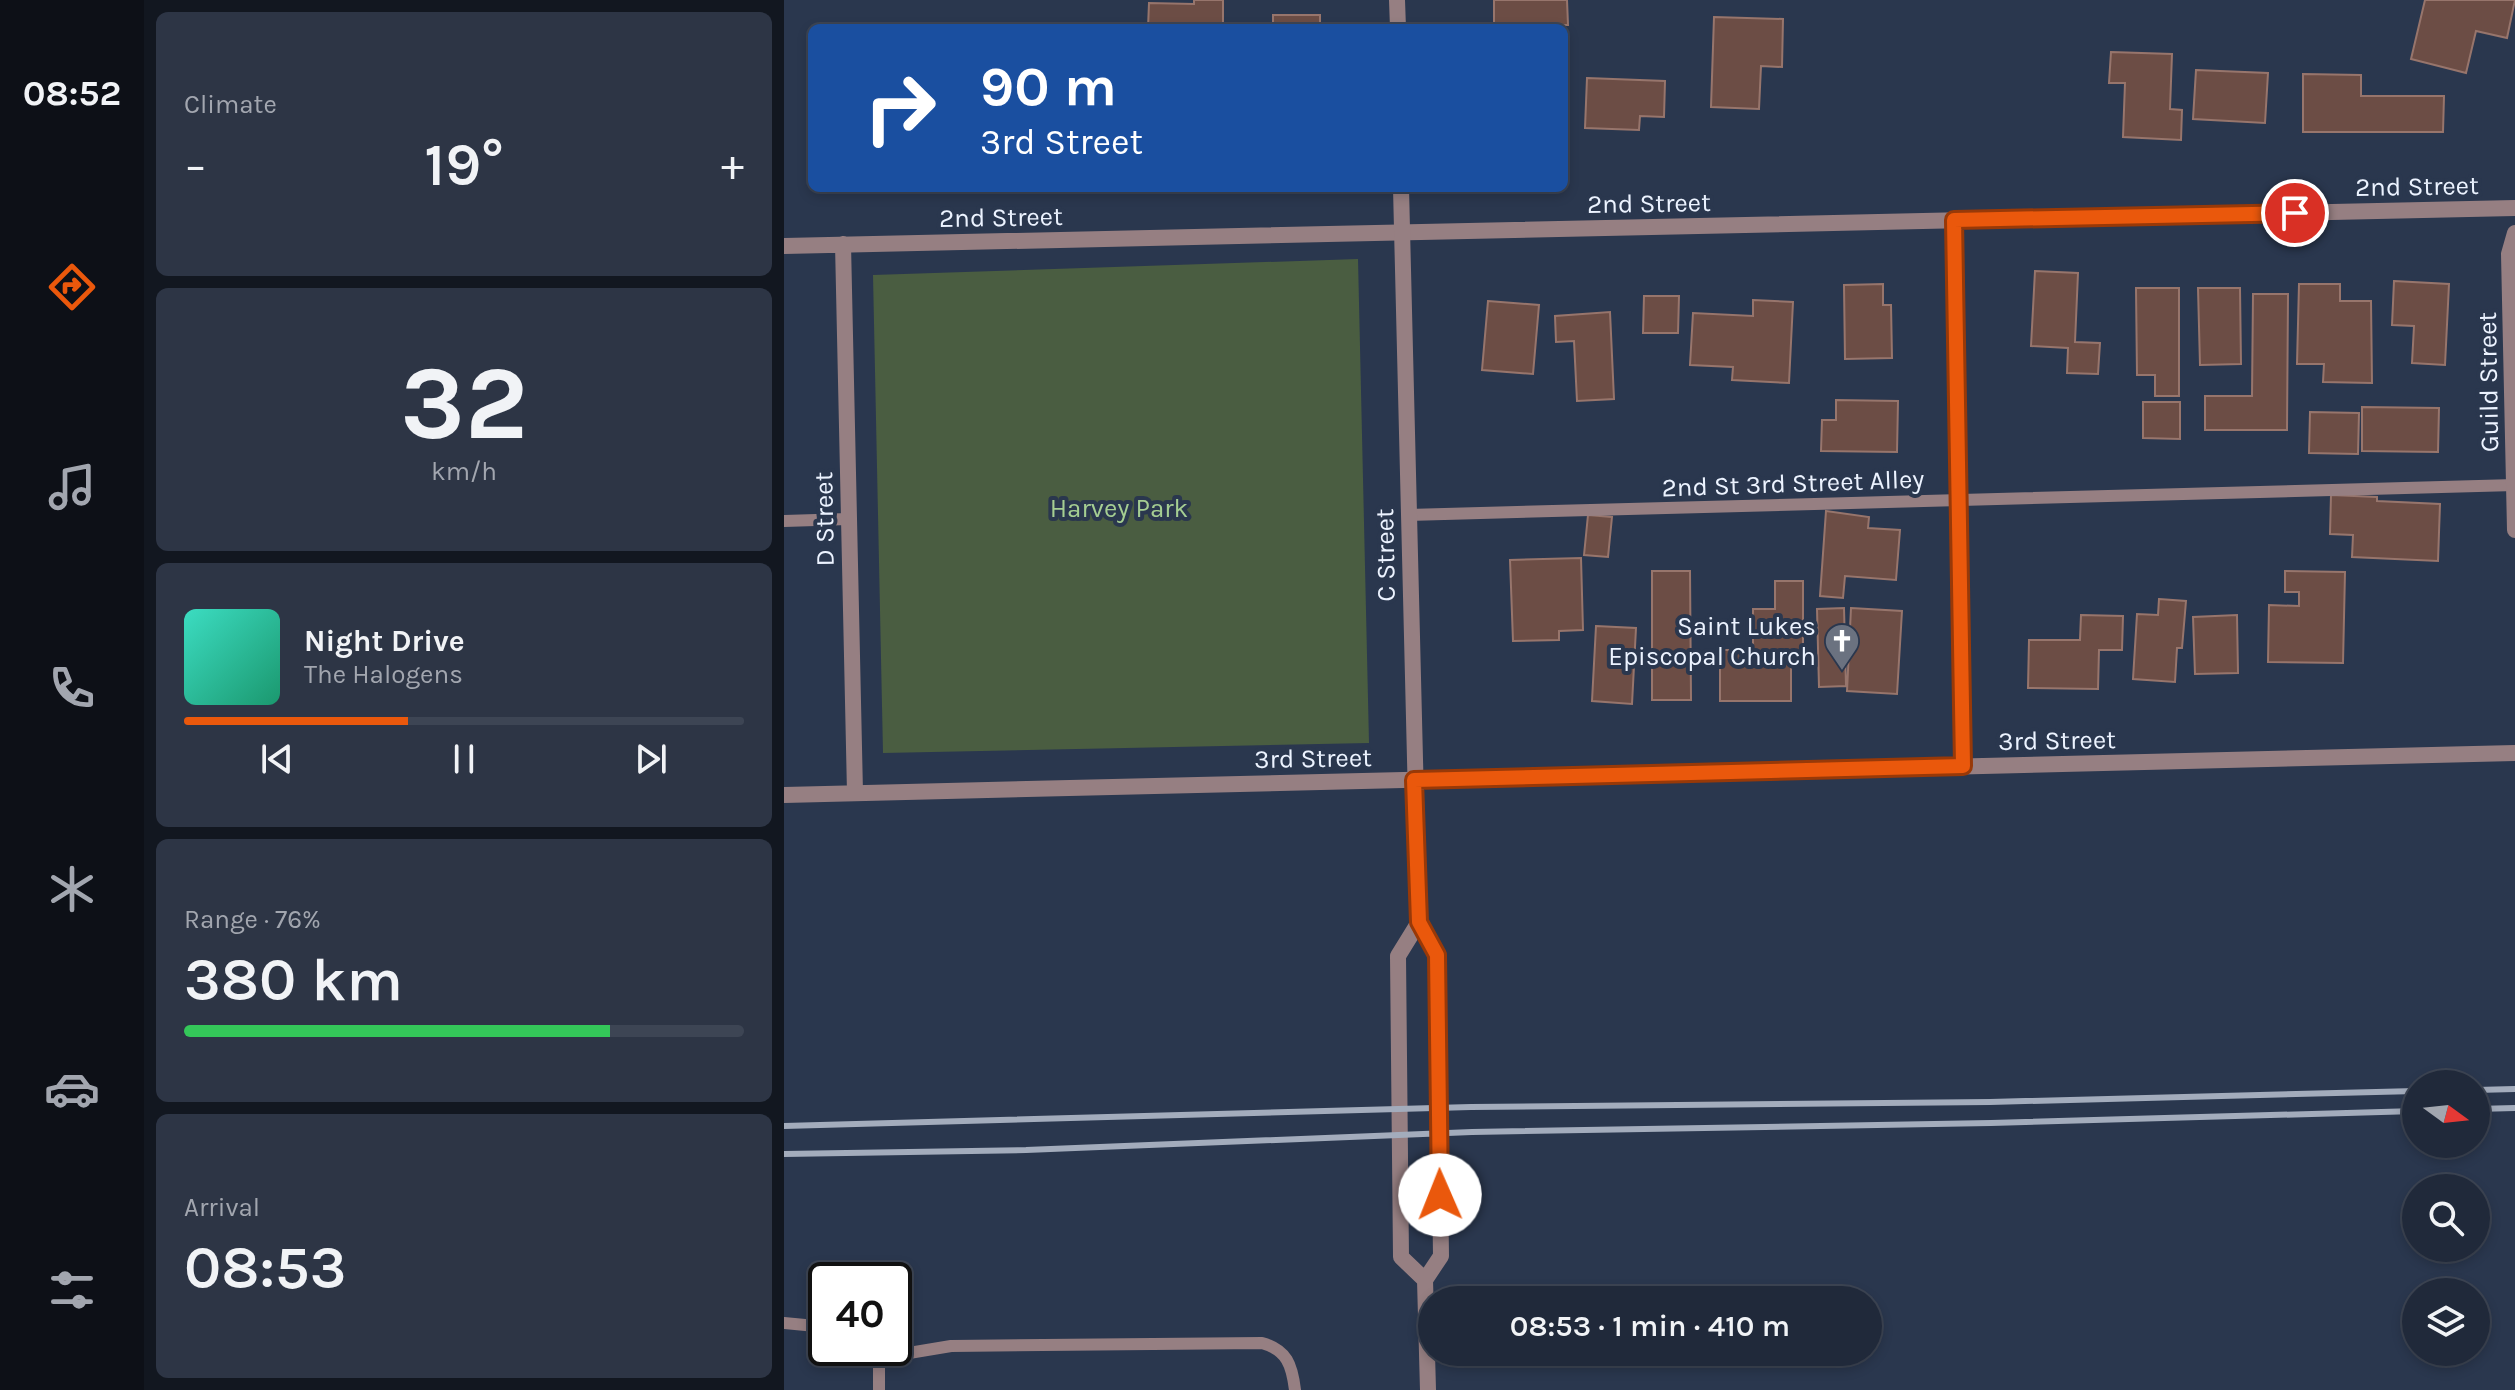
<!DOCTYPE html>
<meta charset="utf-8">
<style>
body{margin:0;font-family:Karla,sans-serif;background:#2d3545;color:#f1f3f6;height:100vh;display:flex;flex-direction:column;font-size:30px;white-space:nowrap}
*{box-sizing:border-box;margin:0}
p{font-size:26px;color:#a2a6af}
.icon{flex:none;width:44px;height:44px;fill:none;stroke:currentColor;stroke-width:2;stroke-linecap:round;stroke-linejoin:round}
.map{position:relative;flex:1;overflow:hidden}
.details{display:flex;flex-direction:column;gap:12px;padding:12px;background:#121720;width:640px}
.details>*{flex:none}
.guide{position:absolute;left:24px;top:24px;width:760px;height:168px;border-radius:12px;box-shadow:0 4px 12px #0003,0 0 0 2px #3d4554;background:#1a4fa0;color:#fff;overflow:hidden}
.needle{width:52px;rotate:105deg}
.controls{position:absolute;left:1618px;top:1070px;display:grid;gap:16px}
.controls a{display:grid;place-items:center;width:88px;height:88px;border-radius:50%;background:#20293a;box-shadow:0 4px 12px #0003,0 0 0 2px #3d4554;font-size:40px}
.speed{position:absolute;left:24px;top:1262px;display:flex;gap:16px;font-size:40px;font-weight:700;text-align:center}
.speed>*{display:grid;place-content:center;width:104px;height:104px;border-radius:50%;background:#20293a;box-shadow:0 4px 12px #0003,0 0 0 2px #3d4554;line-height:1}
.speed .limit{border:4px solid #111;border-radius:12px;background:#fff;color:#111}
.pin{position:absolute;display:grid;place-items:center;width:68px;height:68px;color:#fff;margin:-34px;border:4px solid #fff;border-radius:50%;box-shadow:0 2px 8px #0007}
.me{position:absolute;width:88px;margin:-44px;rotate:359deg;stroke-linejoin:round;filter:drop-shadow(0 0 6px #0008)}
.turn{display:flex;align-items:center;gap:28px;height:168px;padding:0 40px;font-size:36px}
.turn .icon{width:104px;height:104px;stroke-width:2.5}
.turn b{display:block;font-size:56px;line-height:68px}
.big{font-size:60px;font-weight:600;line-height:1.1}
.details .card{flex:1;display:flex;flex-direction:column;justify-content:center;gap:12px;min-width:0;padding:0 28px;border-radius:12px;background:#2d3545}
.details .dial{align-items:center;gap:0}
.dial b{font-size:104px;line-height:1}
.song{display:flex;align-items:center;gap:24px}
.cover{width:96px;height:96px;border-radius:12px;background:linear-gradient(135deg,hsl(170 70% 55%),hsl(160 70% 35%))}
.played{height:8px;border-radius:4px;background:linear-gradient(90deg,#ea580c 40%,#3d4554 40%)}
.keys{display:flex;justify-content:space-around;direction:ltr}
.heat{display:flex;justify-content:space-between;align-items:center;font-size:44px;direction:ltr}
.charge{height:12px;border-radius:6px;background:linear-gradient(90deg,#34c759 76%,#3d4554 0)}
.trip{position:absolute;left:634px;top:1286px;width:464px;height:80px;border-radius:40px;background:#20293a;box-shadow:0 4px 12px #0003,0 0 0 2px #3d4554;font-weight:600;line-height:80px;text-align:center}
main{display:flex;flex:1;min-height:0}
.menu{display:flex;flex-direction:column;width:144px;justify-content:space-around;align-items:center;background:#0d1017;color:#a2a6af}
.menu .icon{width:56px;height:56px}
.menu .current{color:#ea580c}
.menu b{font-size:36px;color:#f1f3f6}
.map>svg:first-child{display:block}
</style>
<main>
<nav class="menu">
<b>08:52</b>
<svg class="icon current" aria-label="directions" viewBox="0 0 24 24"><path d="M12 3l9 9-9 9-9-9zM9 14v-3h6M13 9l2 2-2 2"/></svg>
<svg class="icon" aria-label="music" viewBox="0 0 24 24"><path d="M9 18V5l10-2v13"/><circle cx="6" cy="18" r="3"/><circle cx="16" cy="16" r="3"/></svg>
<svg class="icon" aria-label="phone" viewBox="0 0 24 24"><path d="M5 4h4l2 5-3 2q2 4 5 5l2-3 5 2v4C11 20 4 13 5 4z"/></svg>
<svg class="icon" aria-label="climate" viewBox="0 0 24 24"><path d="M12 3v18M4 7l16 10M4 17L20 7"/></svg>
<svg class="icon" aria-label="car" viewBox="0 0 24 24"><path d="M5 17H2v-5l4-1 3-4h7l3 4 3 1v5h-3M9 17h6M6 11h13"/><circle cx="7" cy="17" r="2"/><circle cx="17" cy="17" r="2"/></svg>
<svg class="icon" aria-label="filters" viewBox="0 0 24 24"><path d="M4 7h16M4 17h16"/><circle cx="9" cy="7" r="2"/><circle cx="15" cy="17" r="2"/></svg>
</nav>
<section class="details">
<div class="card"><p>Climate</p>
<div class="heat"><a>−</a><b class="big">19°</b><a>+</a></div>
</div>
<div class="card dial"><b>32</b><p>km/h</p></div>
<div class="card">
<div class="song"><i class="cover"></i><div><b>Night Drive</b><p>The Halogens</p></div></div>
<div class="played"></div>
<div class="keys"><svg class="icon" aria-label="previous" viewBox="0 0 24 24"><path d="M18 5L8 12l10 7zM5 5v14"/></svg><svg class="icon" aria-label="pause" viewBox="0 0 24 24"><path d="M8 5v14M16 5v14"/></svg><svg class="icon" aria-label="next" viewBox="0 0 24 24"><path d="M6 5l10 7-10 7zM19 5v14"/></svg></div>
</div>
<div class="card"><p>Range · 76%</p><b class="big">380 km</b><div class="charge"></div></div>
<div class="card"><p>Arrival</p><b class="big">08:53</b></div>
</section>
<div class="map">
<svg width="1731" height="1390" viewBox="0 0 1731 1390">
<rect width="100%" height="100%" fill="#2a374e"/>
<path fill="#4a5d41" d="M 574,259 L 585,743 L 99,753 L 89,275 Z"/>
<path fill="#6c4d45" stroke="#97756c" stroke-width="2" d="M 410,0 L 439,0 L 439,28 L 364,28 L 365,3 L 410,4 Z
M 710,0 L 783,0 L 784,25 L 772,25 L 772,28 L 710,28 Z
M 1641,0 L 1731,0 L 1723,38 L 1692,31 L 1682,73 L 1627,59 Z
M 489,15 L 536,15 L 536,28 L 489,28 Z
M 930,17 L 999,19 L 998,67 L 977,66 L 975,109 L 927,107 Z
M 1327,52 L 1388,54 L 1386,109 L 1398,110 L 1397,140 L 1339,137 L 1341,83 L 1325,83 Z
M 1412,70 L 1484,73 L 1481,123 L 1409,119 Z
M 1519,74 L 1577,75 L 1577,96 L 1660,96 L 1659,132 L 1519,132 Z
M 803,78 L 881,81 L 880,117 L 856,116 L 855,130 L 801,128 Z
M 1251,271 L 1294,273 L 1291,342 L 1316,343 L 1314,374 L 1283,373 L 1284,348 L 1247,346 Z
M 1610,281 L 1665,284 L 1661,365 L 1628,363 L 1630,326 L 1608,325 Z
M 1099,284 L 1099,305 L 1107,305 L 1108,358 L 1061,359 L 1060,285 Z
M 1515,284 L 1556,284 L 1556,301 L 1587,301 L 1588,383 L 1539,382 L 1540,364 L 1513,364 Z
M 1352,288 L 1395,288 L 1395,396 L 1371,396 L 1371,375 L 1353,375 Z
M 1414,288 L 1456,288 L 1457,364 L 1416,365 Z
M 1469,294 L 1504,294 L 1503,430 L 1421,430 L 1421,396 L 1468,396 Z
M 860,296 L 895,296 L 894,333 L 859,333 Z
M 969,300 L 1009,302 L 1005,383 L 948,380 L 949,367 L 906,365 L 909,313 L 969,316 Z
M 704,301 L 755,305 L 749,374 L 698,370 Z
M 826,312 L 830,399 L 793,401 L 790,341 L 772,342 L 771,316 Z
M 1052,400 L 1114,401 L 1113,452 L 1037,451 L 1038,420 L 1052,420 Z
M 1359,402 L 1396,402 L 1396,439 L 1359,438 Z
M 1578,407 L 1655,408 L 1654,452 L 1578,451 Z
M 1526,412 L 1575,413 L 1574,454 L 1525,453 Z
M 1547,495 L 1593,497 L 1593,501 L 1656,504 L 1654,561 L 1568,557 L 1569,535 L 1546,534 Z
M 1042,511 L 1085,517 L 1084,528 L 1116,530 L 1112,580 L 1061,576 L 1059,598 L 1036,596 Z
M 804,515 L 828,517 L 824,557 L 800,555 Z
M 797,558 L 799,630 L 775,631 L 775,640 L 729,641 L 726,560 Z
M 868,571 L 906,571 L 907,700 L 868,700 Z
M 1501,571 L 1561,572 L 1559,663 L 1484,662 L 1485,605 L 1515,606 L 1515,592 L 1501,592 Z
M 991,581 L 1019,581 L 1019,653 L 1007,653 L 1007,701 L 936,701 L 936,650 L 969,650 L 969,609 L 991,609 Z
M 1375,599 L 1402,601 L 1398,648 L 1393,648 L 1391,682 L 1349,679 L 1353,614 L 1374,615 Z
M 1060,608 L 1062,686 L 1035,687 L 1033,609 Z
M 1067,608 L 1118,611 L 1113,694 L 1063,691 Z
M 1297,615 L 1339,616 L 1338,650 L 1315,650 L 1314,689 L 1244,688 L 1245,640 L 1296,640 Z
M 1453,615 L 1454,673 L 1411,674 L 1409,617 Z
M 812,626 L 852,628 L 848,704 L 808,701 Z"/>
<g fill="none" stroke-linecap="round" stroke-linejoin="round">
<path stroke="#967f82" stroke-width="12" d="M 624,515 L 1731,485
M 0,521 L 64,519
M 0,1323 L 42,1327
M 87,1348 L 95,1358 L 95,1390
M 95,1358 L 167,1346 L 478,1343 C 503,1350 508,1365 511,1390"/>
<path stroke="#967f82" stroke-width="16" d="M 1170,220 L 1179,766
M 1731,233 L 1725,254 L 1731,530
M 59,244 L 71,793
M 0,246 L 1731,208
M 0,795 L 1731,753"/>
<path stroke="#967f82" stroke-width="16" d="M 613,0 L 614,28
M 617,188 L 635,922 L 653,955 L 657,1256 L 641,1280 L 644,1390
M 635,922 L 614,956 L 617,1257 L 641,1280"/>
<path stroke="#a3acbc" stroke-width="6" d="M 1692,1090 L 1731,1089
M 1692,1109 L 1731,1108
M 0,1126 L 687,1107 L 1206,1102 L 1632,1091
M 0,1154 L 242,1150 L 688,1132 L 1207,1123 L 1632,1111"/>
</g>
<g fill="none" stroke-linecap="round" stroke-linejoin="round">
<defs>
<path id="route" d="M 656,1195 L 653,955 L 635,922 L 630,780 L 1179,766 L 1170,220 L 1511,213"/>
</defs>
<use href="#route" stroke="#983908" stroke-width="20"/>
<use href="#route" stroke="#ea580c" stroke-width="14"/>
</g>
<defs>
<symbol id="church-pin" viewBox="-11 -11 22 30"><path d="M0 17L-7.5 6A9.5 9.5 0 1 1 7.5 6Z" fill="#6b7280" stroke="#2a374e"/><path d="M-1.2-6h2.4v3.5h3.3v2.4h-3.3V6h-2.4V-.1h-3.3v-2.4h3.3Z" fill="#fff"/></symbol>
</defs>
<g fill-rule="evenodd">
<use href="#church-pin" x="1038" y="621" width="40" height="54"/>
</g>
<g text-anchor="middle" stroke-width="8" stroke-linejoin="round" paint-order="stroke">
<g font-size="26" fill="#ecf3ff" stroke="#2a374e">
<text transform="translate(1633 186) rotate(-1)" y="9">2nd Street</text>
<text transform="translate(865 203) rotate(-1)" y="9">2nd Street</text>
<text transform="translate(217 217) rotate(-1)" y="9">2nd Street</text>
<text transform="translate(1704 382) rotate(-91)" y="9">Guild Street</text>
<text transform="translate(1009 483) rotate(-2)" y="9">2nd St 3rd Street Alley</text>
<text transform="translate(40 519) rotate(-91)" y="9">D Street</text>
<text transform="translate(601 555) rotate(-91)" y="9">C Street</text>
<text transform="translate(1273 740) rotate(-1)" y="9">3rd Street</text>
<text transform="translate(529 758) rotate(-1)" y="9">3rd Street</text>
</g>
<g font-size="26" fill="#a5ce92" stroke="#2a374e">
<text x="335" y="517">Harvey Park</text>
</g>
<g font-size="26" fill="#ecf3ff" stroke="#2a374e" text-anchor="end">
<text x="1032" y="635">Saint Lukes<tspan x="1032" dy="30">Episcopal Church</tspan></text>
</g>
</g>
</svg>
<div class="controls">
<a><svg class="needle" viewBox="-14 -14 28 28"><path d="M0-13l5 13h-10z" fill="#e53935"/><path d="M0 13l5-13h-10z" fill="#a2a6af"/></svg></a>
<a><svg class="icon" aria-label="search" viewBox="0 0 24 24"><circle cx="10" cy="10" r="6"/><path d="M15 15l6 6"/></svg></a>
<a><svg class="icon" aria-label="layers" viewBox="0 0 24 24"><path d="M12 4l9 5-9 5-9-5zM3 14l9 5 9-5"/></svg></a>
</div>
<div class="speed"><div class="limit">40</div></div>
<div class="pin" style="left:1511px;top:213px;background:#d93025"><svg class="icon" aria-label="arrive" viewBox="0 0 24 24"><path d="M6 21V4h12l-3 4 3 4H6"/></svg></div>
<svg class="me" style="left:656px;top:1195px" viewBox="-20 -20 40 40"><circle r="19" fill="#fff"/><path d="M0-13L10 11 0 6-10 11z" fill="#ea580c"/></svg>
<div class="trip">08:53 · 1 min · 410 m</div>
<div class="guide">
<div class="turn"><svg class="icon" aria-label="right" viewBox="0 0 24 24"><path d="M7 20v-9h11M14 6l5 5-5 5"/></svg><div><b>90 m</b>3rd Street</div></div>
</div>
</div>
</main>
